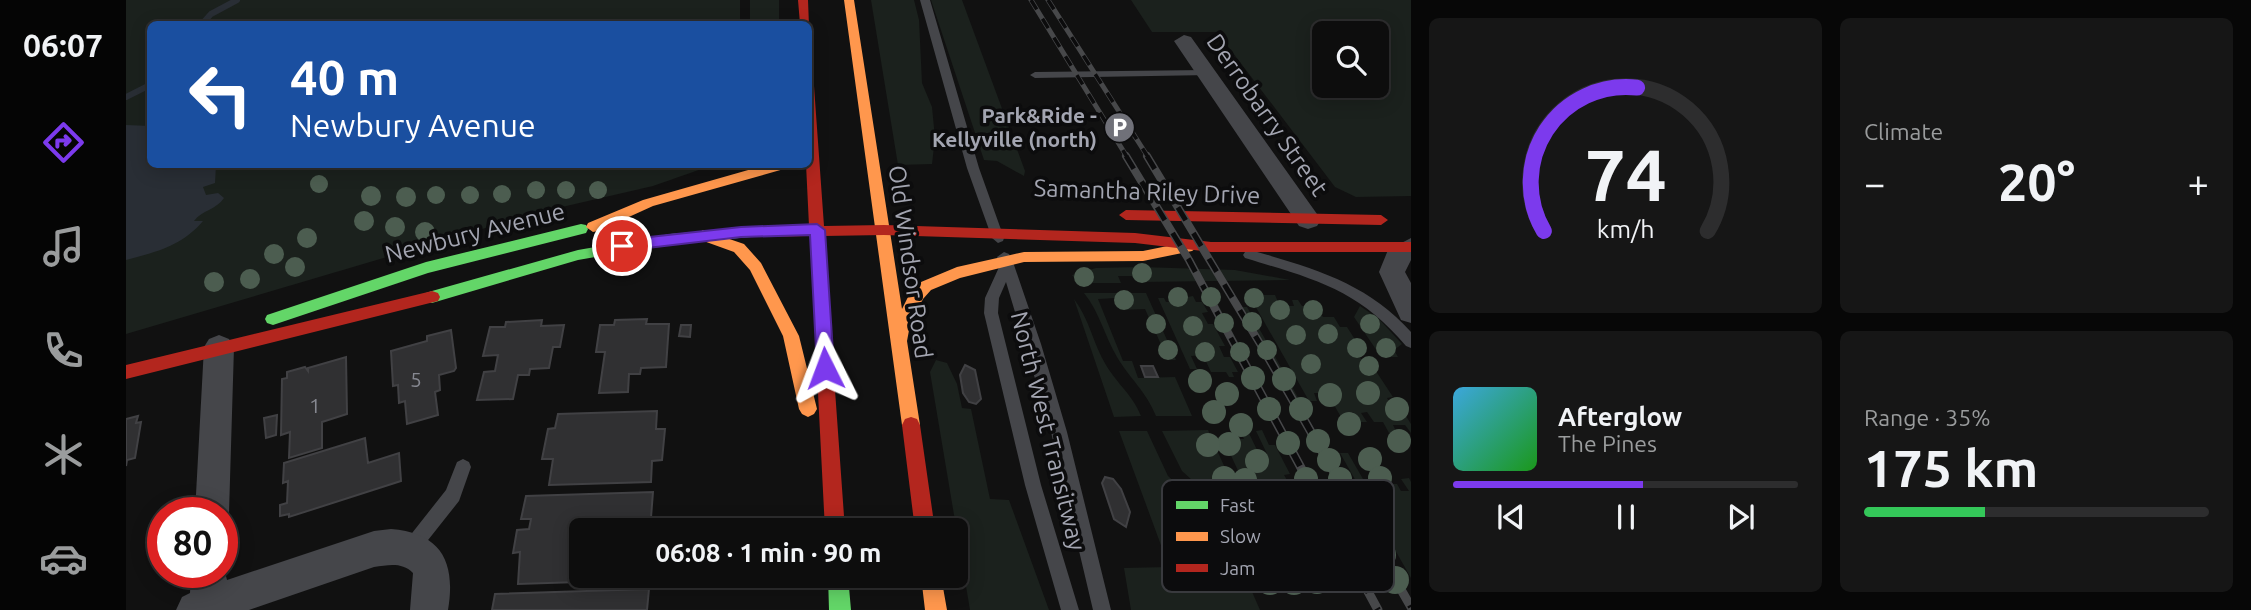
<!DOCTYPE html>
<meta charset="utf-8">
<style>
body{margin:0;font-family:Ubuntu,sans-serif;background:#161616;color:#f1f3f6;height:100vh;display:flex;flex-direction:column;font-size:26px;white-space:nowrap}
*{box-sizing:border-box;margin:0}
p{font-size:23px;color:#9a9c9d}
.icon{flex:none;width:38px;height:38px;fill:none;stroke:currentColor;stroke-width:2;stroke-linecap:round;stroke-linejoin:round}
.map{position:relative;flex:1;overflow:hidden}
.drawer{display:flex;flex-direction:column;gap:18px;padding:18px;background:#070707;width:840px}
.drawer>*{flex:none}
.hud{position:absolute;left:21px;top:21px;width:665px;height:147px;border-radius:10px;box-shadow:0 4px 18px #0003,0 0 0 2px #2d2d2e;background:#1a4fa0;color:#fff;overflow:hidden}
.fabs{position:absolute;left:1186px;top:21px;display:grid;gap:14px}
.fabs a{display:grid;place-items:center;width:77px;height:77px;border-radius:10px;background:#0d0d0d;box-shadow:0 4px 18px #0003,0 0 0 2px #2d2d2e;font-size:35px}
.speed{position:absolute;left:21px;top:497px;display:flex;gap:14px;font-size:35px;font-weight:700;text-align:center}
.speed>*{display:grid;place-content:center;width:91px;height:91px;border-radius:50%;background:#0d0d0d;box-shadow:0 4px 18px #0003,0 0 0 2px #2d2d2e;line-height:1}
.speed .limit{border:10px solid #d22;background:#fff;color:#111}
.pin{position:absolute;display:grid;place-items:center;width:60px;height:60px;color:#fff;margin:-30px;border:4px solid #fff;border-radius:50%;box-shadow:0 2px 7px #0007}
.me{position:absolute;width:77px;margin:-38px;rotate:357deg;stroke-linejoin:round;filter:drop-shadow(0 0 5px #0008)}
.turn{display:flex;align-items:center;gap:24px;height:147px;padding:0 28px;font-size:32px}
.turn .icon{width:91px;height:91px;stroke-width:2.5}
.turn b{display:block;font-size:49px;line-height:60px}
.big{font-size:52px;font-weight:700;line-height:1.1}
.drawer .card{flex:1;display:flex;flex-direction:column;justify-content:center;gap:10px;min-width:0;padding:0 24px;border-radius:10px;background:#161616}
.drawer .dial{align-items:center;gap:0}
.dial svg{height:182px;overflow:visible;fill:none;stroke:#2d2d2e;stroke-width:7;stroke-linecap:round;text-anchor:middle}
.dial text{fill:#f1f3f6;stroke:none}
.song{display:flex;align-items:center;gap:21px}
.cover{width:84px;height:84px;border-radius:10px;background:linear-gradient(135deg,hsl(200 70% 55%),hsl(120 70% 35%))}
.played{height:7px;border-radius:4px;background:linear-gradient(90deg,#7c3aed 55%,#2d2d2e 55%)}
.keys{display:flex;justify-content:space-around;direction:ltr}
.heat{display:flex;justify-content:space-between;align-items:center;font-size:38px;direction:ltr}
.charge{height:10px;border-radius:5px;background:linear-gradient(90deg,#34c759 35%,#2d2d2e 0)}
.drawer .tiles{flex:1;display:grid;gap:18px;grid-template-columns:repeat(2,1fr)}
.trip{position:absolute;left:443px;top:518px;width:399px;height:70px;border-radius:10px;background:#0d0d0d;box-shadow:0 4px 18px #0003,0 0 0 2px #2d2d2e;font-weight:700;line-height:70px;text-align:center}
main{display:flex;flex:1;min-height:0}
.dock{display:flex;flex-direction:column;width:126px;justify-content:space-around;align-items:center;background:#050505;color:#9a9c9d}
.dock .icon{width:49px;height:49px}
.dock .active{color:#7c3aed}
.dock b{font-size:32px;color:#f1f3f6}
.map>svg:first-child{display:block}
</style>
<main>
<nav class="dock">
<b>06:07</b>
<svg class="icon active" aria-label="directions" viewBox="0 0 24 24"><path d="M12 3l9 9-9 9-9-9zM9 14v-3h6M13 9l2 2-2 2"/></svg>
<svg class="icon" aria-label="music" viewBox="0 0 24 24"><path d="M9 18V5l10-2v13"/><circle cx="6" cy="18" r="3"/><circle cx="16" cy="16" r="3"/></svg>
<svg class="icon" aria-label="phone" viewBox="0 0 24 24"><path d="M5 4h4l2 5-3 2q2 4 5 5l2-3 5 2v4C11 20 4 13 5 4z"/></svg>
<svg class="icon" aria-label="climate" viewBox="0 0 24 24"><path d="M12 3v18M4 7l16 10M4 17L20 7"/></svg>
<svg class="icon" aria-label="car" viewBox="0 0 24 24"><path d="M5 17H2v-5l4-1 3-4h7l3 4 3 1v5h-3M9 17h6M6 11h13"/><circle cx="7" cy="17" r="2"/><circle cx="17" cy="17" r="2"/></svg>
</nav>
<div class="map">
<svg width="1285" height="610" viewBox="0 0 1285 610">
<rect width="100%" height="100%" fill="#111"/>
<path fill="#1b211d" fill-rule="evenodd" d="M 0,0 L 614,0 L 614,24 L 24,24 L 24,164 L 587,165 L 527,186 L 410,213 L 0,334 Z
M 624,0 L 653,0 L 653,24 L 624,24 Z
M 745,0 L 788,0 L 793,20 L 796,83 L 806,107 L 809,138 L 806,164 L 772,165 Z
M 805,0 L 836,0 L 899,171 L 898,176 L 871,161 L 858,160 Z
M 1005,0 L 1285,0 L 1285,196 L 1230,197 L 1209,187 L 1091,32 L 1026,32 ZM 1199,33 L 1251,33 L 1251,86 L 1199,86 Z
M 1015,267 L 1109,270 L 1164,280 L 1014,282 L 1011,276 L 992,276 L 995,283 L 952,283 L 946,275 L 970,268 Z
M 958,293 L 1020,293 L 1050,360 L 1042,360 L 1019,309 L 994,310 L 990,298 L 972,299 L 997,361 L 1006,361 L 1012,378 L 1049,377 L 1066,416 L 1030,416 C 1020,391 1004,379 991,357 C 978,335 974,313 958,293 Z
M 1047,293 L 1053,293 L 1056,298 L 1067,296 L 1070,302 L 1076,302 L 1082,312 L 1076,313 L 1082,324 L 1087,324 L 1099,346 L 1093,346 L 1098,357 L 1104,357 L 1112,372 L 1106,372 L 1108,377 L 1103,377 L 1100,372 L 1085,372 L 1077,355 L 1065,356 L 1071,369 L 1064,369 L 1032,298 L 1038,298 L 1040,302 L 1051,302 Z
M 1079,293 L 1086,293 L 1135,386 L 1127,386 Z
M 1123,295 L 1149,295 L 1152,302 L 1159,301 L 1163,306 L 1168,306 L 1166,300 L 1172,300 L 1176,306 L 1190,306 L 1197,317 L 1208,317 L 1214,327 L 1221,327 L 1237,352 L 1231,353 L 1236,360 L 1242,359 L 1267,397 L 1261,398 L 1266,406 L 1273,405 L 1285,424 L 1285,433 L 1279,425 L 1267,425 L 1271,433 L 1263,433 L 1257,422 L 1248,422 L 1241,412 L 1235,413 L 1241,422 L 1233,422 L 1227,412 L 1220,412 L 1222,417 L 1215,417 L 1201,393 L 1188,393 L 1191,401 L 1183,401 Z
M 948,299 C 964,320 967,344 980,365 C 992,385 1006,394 1015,416 L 988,417 Z
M 1234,306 L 1253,319 L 1276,344 L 1268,350 L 1272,357 L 1255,357 L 1228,317 Z
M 1114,307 L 1121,307 L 1174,401 L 1166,401 Z
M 810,360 L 821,363 L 831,384 L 836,408 L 845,409 L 864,499 L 883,500 L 923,610 L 844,610 L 804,372 Z
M 1108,419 L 1116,419 L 1134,456 L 1142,456 L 1130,431 L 1136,430 L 1143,445 L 1149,445 L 1164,474 L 1158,475 L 1165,487 L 1171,488 L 1197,537 L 1190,537 L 1197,551 L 1204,551 L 1212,568 L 1198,568 L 1188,548 L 1172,552 L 1165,537 L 1151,538 L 1154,545 L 1147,546 L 1130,509 L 1137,508 L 1128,490 L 1121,490 L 1095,434 L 1102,434 L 1105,439 L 1118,439 Z
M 1082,430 L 1134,546 L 1124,546 L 1106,516 L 1056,471 L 1036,431 Z
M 993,431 L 1021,431 L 1042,476 L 1099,530 L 1134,610 L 1005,610 L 998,568 L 1043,567 Z
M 1214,453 L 1222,453 L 1237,479 L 1251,479 L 1245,468 L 1253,468 L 1262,484 L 1271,484 L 1275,491 L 1283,491 L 1275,479 L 1283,478 L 1285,482 L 1285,578 Z
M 1170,468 L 1179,469 L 1232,568 L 1222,568 Z
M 1203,468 L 1212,468 L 1268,568 L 1259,568 Z"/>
<path fill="#292e35" d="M 0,125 L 24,126 L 24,164 L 90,165 L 89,183 L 77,187 L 80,195 L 92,193 L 98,198 C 90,210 76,210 68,221 L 77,221 C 56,246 30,252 0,260 Z"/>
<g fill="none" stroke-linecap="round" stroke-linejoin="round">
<path stroke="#292e35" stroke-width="6" d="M 76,24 L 85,14 L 111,0
M 0,97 L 24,85"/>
</g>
<path fill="#303032" stroke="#414144" stroke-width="2" d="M 521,319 L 520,324 L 543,324 L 540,367 L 515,368 L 514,374 L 503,374 L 502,392 L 473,393 L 479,352 L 470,352 L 474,325 L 488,325 L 489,320 Z
M 416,320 L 415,326 L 438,325 L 434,347 L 427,347 L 423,368 L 404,369 L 403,375 L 392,375 L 387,399 L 351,400 L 358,372 L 369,371 L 372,355 L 357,356 L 364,327 L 379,327 L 380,322 Z
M 555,325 L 565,325 L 564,337 L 553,336 Z
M 325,330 L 330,368 L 328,371 L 313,375 L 314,390 L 309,392 L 312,415 L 281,424 L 279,401 L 273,403 L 272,385 L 267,386 L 265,351 L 301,341 L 301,336 Z
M 220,357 L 221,414 L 196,422 L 196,448 L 163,458 L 164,432 L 155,435 L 156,379 L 161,378 L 161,372 L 179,367 L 182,371 L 182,368 Z
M 839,365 L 849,370 L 855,399 L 850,404 L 843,402 L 837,393 L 834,375 Z
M 1015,366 L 1027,366 L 1032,377 L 1019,377 Z
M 531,411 L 530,429 L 539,429 L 536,460 L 526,461 L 525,482 L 423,485 L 427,459 L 416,459 L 422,429 L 429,428 L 432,414 Z
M 151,415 L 150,435 L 140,438 L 138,418 Z
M 12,416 L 10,423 L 15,422 L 9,458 L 1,460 L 0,466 L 0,419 Z
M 239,438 L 242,463 L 273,453 L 275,481 L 163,517 L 163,514 L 154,516 L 154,505 L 161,503 L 162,481 L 157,483 L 158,463 Z
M 979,477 L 987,479 L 995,489 L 1004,512 L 1000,527 L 988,519 L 976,483 Z
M 527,492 L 524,530 L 455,530 L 455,576 L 514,576 L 514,580 L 392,584 L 394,552 L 387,553 L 391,530 L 403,529 L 405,519 L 395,519 L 400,496 Z
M 523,589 L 521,610 L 366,610 L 369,594 Z"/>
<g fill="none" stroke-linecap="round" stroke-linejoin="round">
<path fill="#45464a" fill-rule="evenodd" d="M 794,0 L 804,0 L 853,168 L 878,238 L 877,241 L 872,243 L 866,238 L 841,168 Z
M 1080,70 L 1085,73 L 1084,75 L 909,78 L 904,75 L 909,72 Z
M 1124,250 C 1185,267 1242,283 1285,332 L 1285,348 L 1280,346 C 1232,289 1188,279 1119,258 L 1117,255 L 1119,252 Z
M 878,252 L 883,254 L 888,265 L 915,344 L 941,432 L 985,610 L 967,610 L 925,432 L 880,282 L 873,298 L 872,313 L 915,485 L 953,610 L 935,610 L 899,485 L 858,313 L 859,298 L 874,265 L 871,257 Z
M 337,459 L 343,462 L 345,467 L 333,501 L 291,554 L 285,557 L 279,554 L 276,548 L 279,542 L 320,490 L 331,462 Z"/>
<path fill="#45464a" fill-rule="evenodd" d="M 1058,35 L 1065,37 L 1191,214 L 1195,220 L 1191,226 L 1182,229 L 1173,226 L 1048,41 Z
M 1285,238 L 1285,260 L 1279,272 L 1285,283 L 1285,323 L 1275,320 L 1253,272 L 1262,250 Z
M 93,335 L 103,339 L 108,347 L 103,513 L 96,526 L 96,513 L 69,513 L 78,347 L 83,339 Z
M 265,529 C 316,533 330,563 322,610 L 284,610 L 287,573 C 276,562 263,565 248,567 L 123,610 L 50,610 L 56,597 L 64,593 L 65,572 L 96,572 L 96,560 L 101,580 L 248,531 Z"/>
<path fill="#63d668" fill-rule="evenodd" d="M 455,224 L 460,225 L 462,229 L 460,233 L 302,273 L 147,325 L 141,323 L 139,319 L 141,315 L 300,262 Z
M 631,227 L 638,232 L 636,236 L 544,244 L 452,260 L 306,303 L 300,301 L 298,297 L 300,293 L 306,291 L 452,250 L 544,234 Z
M 702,576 L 722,576 L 725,610 L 703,610 Z"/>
<path fill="#ff974d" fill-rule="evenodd" d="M 718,0 L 728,0 L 776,309 L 785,291 L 795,282 L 831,267 L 898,252 L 1017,251 L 1066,241 L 1073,246 L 1066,251 L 1017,261 L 898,262 L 834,278 L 805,290 L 797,299 L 784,325 L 781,341 L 794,425 L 791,431 L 785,433 L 779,431 L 776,425 Z
M 643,164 L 666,164 L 665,167 L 527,206 L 472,231 L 467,232 L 460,227 L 462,223 L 517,200 Z
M 577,230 L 618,244 L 635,263 L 673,336 L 691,409 L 688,414 L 682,417 L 676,414 L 673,409 L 657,336 L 624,270 L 608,252 L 572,239 L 570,235 Z
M 795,576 L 815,576 L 821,610 L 799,610 Z"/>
<path fill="#b3261e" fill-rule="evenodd" d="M 672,0 L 682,0 L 683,26 L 674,24 Z
M 682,83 L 688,86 L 698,226 L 758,225 L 1009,233 L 1085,242 L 1285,242 L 1285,252 L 1085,252 L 1009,243 L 758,235 L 698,236 L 719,530 L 699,530 L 684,236 L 631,237 L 624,232 L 631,227 L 683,226 L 680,164 L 682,164 Z
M 1000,210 L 1255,215 L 1262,220 L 1255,225 L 1000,220 L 993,215 Z
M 306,291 L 312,293 L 314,297 L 312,301 L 0,379 L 0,365 Z
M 785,417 L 791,419 L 794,425 L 809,530 L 789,530 L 776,425 L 779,419 Z"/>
<defs>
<path id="rail-far2" d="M 905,0 L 1001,157
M 922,0 L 1022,157"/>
<path id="rail-far1" d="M 1000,156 L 1063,260 L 1115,357
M 1021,156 L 1142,357"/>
<path id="rail" d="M 1114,355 L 1252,610
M 1141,355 L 1285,607"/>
</defs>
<use href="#rail-far2" stroke="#47484a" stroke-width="5"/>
<use href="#rail-far1" stroke="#47484a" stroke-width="8"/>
<use href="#rail" stroke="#47484a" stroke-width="9"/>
<use href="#rail-far2" stroke="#0c0c0d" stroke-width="3.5" stroke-dasharray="11" stroke-linecap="butt"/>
<use href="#rail-far1" stroke="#0c0c0d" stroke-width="5" stroke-dasharray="15" stroke-linecap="butt"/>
<use href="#rail" stroke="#0c0c0d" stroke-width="6" stroke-dasharray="18" stroke-linecap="butt"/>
</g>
<g fill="#4c5d50">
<circle cx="193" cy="184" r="9"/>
<circle cx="410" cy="190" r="9"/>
<circle cx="440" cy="190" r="9"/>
<circle cx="472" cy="190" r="9"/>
<circle cx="376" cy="194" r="9"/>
<circle cx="310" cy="195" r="9"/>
<circle cx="344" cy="195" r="9"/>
<circle cx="245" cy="196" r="10"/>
<circle cx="280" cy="197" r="10"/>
<circle cx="238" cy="221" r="10"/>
<circle cx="269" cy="227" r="10"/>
<circle cx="299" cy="232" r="10"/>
<circle cx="181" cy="238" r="10"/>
<circle cx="148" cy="254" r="10"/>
<circle cx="169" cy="267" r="10"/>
<circle cx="1016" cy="273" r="10"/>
<circle cx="958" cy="277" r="10"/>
<circle cx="124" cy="279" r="10"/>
<circle cx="88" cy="282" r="10"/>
<circle cx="1052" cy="297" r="10"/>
<circle cx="1085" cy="297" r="10"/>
<circle cx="1128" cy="298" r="10"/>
<circle cx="998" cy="300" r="10"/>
<circle cx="1154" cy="310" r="10"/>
<circle cx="1187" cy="310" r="10"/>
<circle cx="1126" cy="322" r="10"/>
<circle cx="1098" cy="323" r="10"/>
<circle cx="1030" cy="324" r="10"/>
<circle cx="1244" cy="324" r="10"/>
<circle cx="1067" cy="326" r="10"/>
<circle cx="1202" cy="334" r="10"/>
<circle cx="1170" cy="335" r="10"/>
<circle cx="1231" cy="348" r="10"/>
<circle cx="1260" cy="348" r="10"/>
<circle cx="1042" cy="350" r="10"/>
<circle cx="1141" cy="350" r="10"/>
<circle cx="1079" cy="352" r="10"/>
<circle cx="1114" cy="352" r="10"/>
<circle cx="1185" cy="364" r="10"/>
<circle cx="1243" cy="366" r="10"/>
<circle cx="1127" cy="378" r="12"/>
<circle cx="1158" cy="379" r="12"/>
<circle cx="1074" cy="381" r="12"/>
<circle cx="1242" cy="393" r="12"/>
<circle cx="1101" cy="394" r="12"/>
<circle cx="1204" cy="395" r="12"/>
<circle cx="1143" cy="409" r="12"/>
<circle cx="1175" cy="409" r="12"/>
<circle cx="1271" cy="409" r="12"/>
<circle cx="1088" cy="412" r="12"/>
<circle cx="1223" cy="424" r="12"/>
<circle cx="1115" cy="425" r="12"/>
<circle cx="1192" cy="441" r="12"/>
<circle cx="1273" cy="441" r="12"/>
<circle cx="1162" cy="443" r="12"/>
<circle cx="1103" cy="444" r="12"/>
<circle cx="1082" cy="445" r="12"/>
<circle cx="1244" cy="459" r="12"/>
<circle cx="1203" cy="460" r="12"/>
<circle cx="1131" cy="461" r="12"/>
<circle cx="1098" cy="478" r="12"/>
<circle cx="1254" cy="478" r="12"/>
<circle cx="1180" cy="479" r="12"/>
<circle cx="1214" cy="479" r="12"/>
<circle cx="1119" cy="480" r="12"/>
<circle cx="1256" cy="555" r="14"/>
<circle cx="1191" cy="580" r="14"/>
<circle cx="1269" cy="580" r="14"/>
<circle cx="1144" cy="581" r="14"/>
<circle cx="1168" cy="581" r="14"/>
</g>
<path fill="#7c3aed" stroke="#51269a" stroke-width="2" d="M 691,224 L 699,230 L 708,368 L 699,375 L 691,368 L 684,235 L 615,237 L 496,251 L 489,246 L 496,240 L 615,227 Z"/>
<defs>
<symbol id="parking-disc" viewBox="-11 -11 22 22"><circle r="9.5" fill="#707179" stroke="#0c0c0d"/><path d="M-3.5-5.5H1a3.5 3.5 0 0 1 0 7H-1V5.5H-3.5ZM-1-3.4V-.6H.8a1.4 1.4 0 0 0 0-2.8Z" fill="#fff"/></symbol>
</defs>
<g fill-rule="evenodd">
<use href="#parking-disc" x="976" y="110" width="35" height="35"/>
</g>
<g text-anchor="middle" stroke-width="7" stroke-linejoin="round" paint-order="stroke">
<g font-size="21" font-weight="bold" fill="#a3a5b1" stroke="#0c0c0d" text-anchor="end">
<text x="971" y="123">Park&amp;Ride -<tspan x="971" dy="24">Kellyville (north)</tspan></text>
</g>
<g font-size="21" fill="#868891">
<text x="290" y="387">5</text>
<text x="189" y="413">1</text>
</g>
<g font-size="24" fill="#a3a5b1" stroke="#0c0c0d">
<text transform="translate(1141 115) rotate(55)" y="8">Derrobarry Street</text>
<text transform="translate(1021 192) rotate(2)" y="8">Samantha Riley Drive</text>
<text transform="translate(349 233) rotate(-14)" y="8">Newbury Avenue</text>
<text transform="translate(784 262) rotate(82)" y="8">Old Windsor Road</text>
<text transform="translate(922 431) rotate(76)" y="8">North West Transitway</text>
</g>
</g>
<rect x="1036" y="480" width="232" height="112" rx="10" fill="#0c0c0d" stroke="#393a3e" stroke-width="2"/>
<rect x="1050" y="501" width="32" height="8" fill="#63d668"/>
<rect x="1050" y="532" width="32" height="9" fill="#ff974d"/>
<rect x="1050" y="564" width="32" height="8" fill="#b3261e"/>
<g font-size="19" fill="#a3a5b1">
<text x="1094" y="512">Fast</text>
<text x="1094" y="543">Slow</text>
<text x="1094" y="575">Jam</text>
</g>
</svg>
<div class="fabs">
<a><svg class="icon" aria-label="search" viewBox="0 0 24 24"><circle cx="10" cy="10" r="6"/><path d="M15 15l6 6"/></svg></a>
</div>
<div class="speed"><div class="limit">80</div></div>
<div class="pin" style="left:496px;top:246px;background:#d93025"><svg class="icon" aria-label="arrive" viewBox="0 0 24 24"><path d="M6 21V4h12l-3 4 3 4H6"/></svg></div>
<svg class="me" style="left:699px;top:368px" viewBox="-20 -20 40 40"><path d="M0-17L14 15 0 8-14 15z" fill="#7c3aed" stroke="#fff" stroke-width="4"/></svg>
<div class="trip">06:08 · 1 min · 90 m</div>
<div class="hud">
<div class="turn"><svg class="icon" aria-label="left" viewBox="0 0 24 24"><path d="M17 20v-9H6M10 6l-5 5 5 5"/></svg><div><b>40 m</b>Newbury Avenue</div></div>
</div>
</div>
<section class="drawer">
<div class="tiles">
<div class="card dial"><svg viewBox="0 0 100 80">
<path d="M14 69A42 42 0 1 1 86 69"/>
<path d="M14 69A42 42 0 0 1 55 6" stroke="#7c3aed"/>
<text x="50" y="56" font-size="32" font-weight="700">74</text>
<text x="50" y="72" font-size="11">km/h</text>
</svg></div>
<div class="card"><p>Climate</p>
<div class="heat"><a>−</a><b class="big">20°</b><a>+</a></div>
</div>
<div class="card">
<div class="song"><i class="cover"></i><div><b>Afterglow</b><p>The Pines</p></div></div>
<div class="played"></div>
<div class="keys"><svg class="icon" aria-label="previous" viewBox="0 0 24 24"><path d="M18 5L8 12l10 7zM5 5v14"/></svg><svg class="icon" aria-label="pause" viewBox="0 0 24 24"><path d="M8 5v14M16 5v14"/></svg><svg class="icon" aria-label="next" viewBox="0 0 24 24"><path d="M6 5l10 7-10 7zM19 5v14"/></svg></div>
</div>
<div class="card"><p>Range · 35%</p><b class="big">175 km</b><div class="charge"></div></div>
</div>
</section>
</main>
